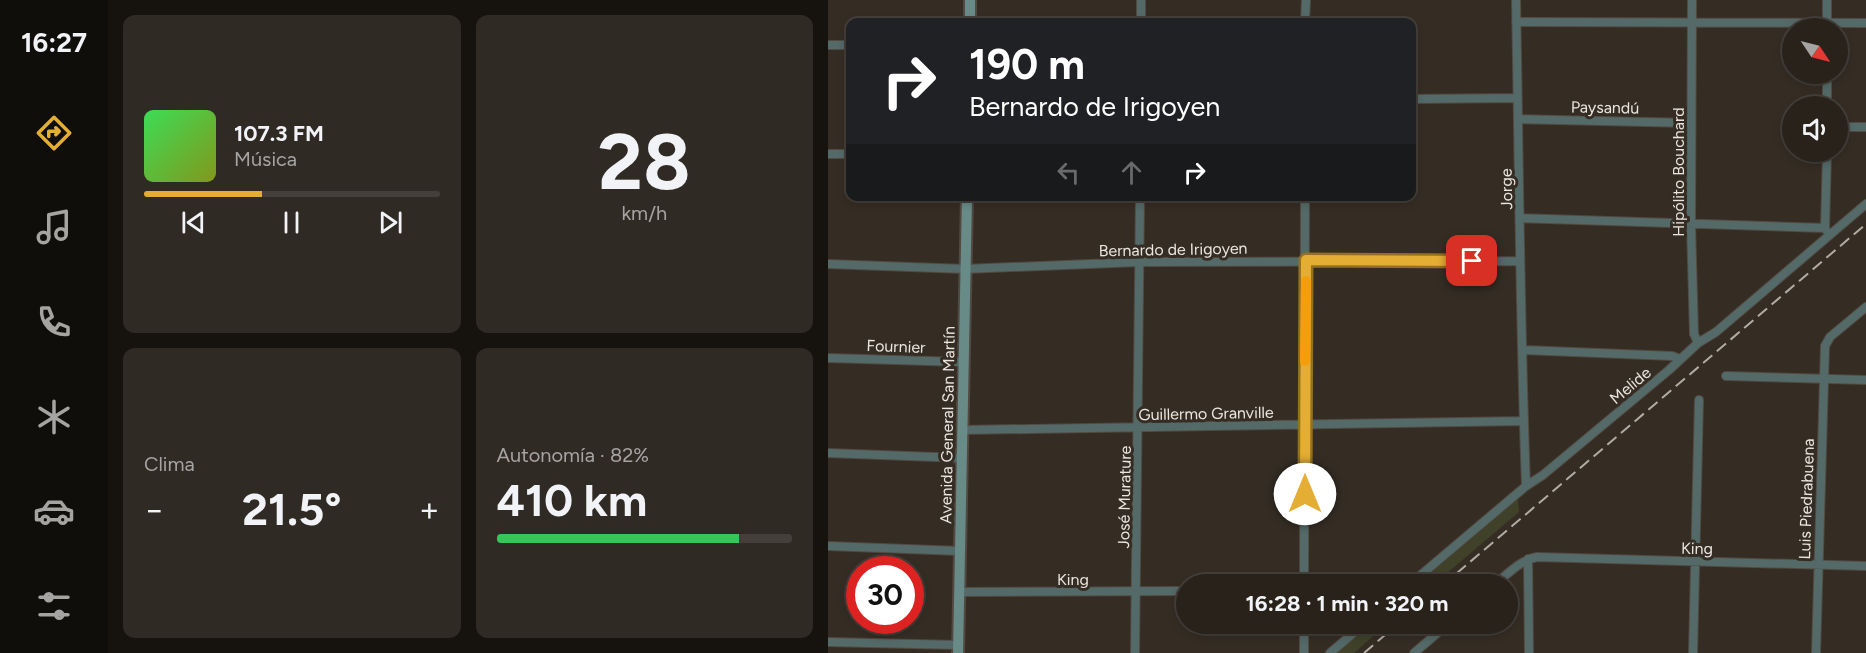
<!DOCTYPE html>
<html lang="es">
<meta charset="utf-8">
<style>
body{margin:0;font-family:Figtree,sans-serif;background:#302a24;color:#f1f3f6;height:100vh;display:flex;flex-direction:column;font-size:22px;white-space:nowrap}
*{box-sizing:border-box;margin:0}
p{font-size:20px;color:#a5a4a3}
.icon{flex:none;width:33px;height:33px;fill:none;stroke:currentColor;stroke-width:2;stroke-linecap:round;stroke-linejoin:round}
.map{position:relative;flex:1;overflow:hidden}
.panel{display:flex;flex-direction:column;gap:15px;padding:15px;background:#16130f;width:720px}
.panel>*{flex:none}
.hud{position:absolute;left:18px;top:18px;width:570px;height:183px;border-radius:12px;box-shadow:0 3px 9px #0003,0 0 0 2px #443f3a;background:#202124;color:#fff;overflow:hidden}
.needle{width:39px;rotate:125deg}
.tools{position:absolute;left:954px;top:18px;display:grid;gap:12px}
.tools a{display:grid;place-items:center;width:66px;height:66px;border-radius:50%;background:#28221b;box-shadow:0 3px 9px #0003,0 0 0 2px #443f3a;font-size:30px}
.speed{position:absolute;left:18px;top:556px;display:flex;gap:12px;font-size:30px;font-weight:700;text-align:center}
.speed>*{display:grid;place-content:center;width:78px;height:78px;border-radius:50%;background:#28221b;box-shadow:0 3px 9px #0003,0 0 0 2px #443f3a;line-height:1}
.speed .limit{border:9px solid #d22;background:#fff;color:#111}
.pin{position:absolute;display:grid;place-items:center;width:51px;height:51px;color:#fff;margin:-26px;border-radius:12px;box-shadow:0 3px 9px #0006}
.me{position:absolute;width:66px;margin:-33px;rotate:0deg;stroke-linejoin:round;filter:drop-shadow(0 0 4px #0008)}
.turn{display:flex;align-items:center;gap:21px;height:126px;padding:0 24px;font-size:27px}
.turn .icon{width:78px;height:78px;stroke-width:2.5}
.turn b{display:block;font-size:42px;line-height:51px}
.lanes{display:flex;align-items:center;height:57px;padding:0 24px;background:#0003;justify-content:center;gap:30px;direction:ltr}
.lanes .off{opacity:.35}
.big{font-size:45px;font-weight:700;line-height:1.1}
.panel .tile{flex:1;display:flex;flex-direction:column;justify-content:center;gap:9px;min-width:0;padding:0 21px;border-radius:12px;background:#302a24}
.panel .dial{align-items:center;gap:0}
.dial b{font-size:78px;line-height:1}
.song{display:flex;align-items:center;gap:18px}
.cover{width:72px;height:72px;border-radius:9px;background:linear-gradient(135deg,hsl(130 70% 55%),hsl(70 70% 35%))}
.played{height:6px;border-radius:3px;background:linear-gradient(90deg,#e4ae35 40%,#443f3a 40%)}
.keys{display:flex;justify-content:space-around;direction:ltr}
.heat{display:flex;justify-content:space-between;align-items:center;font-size:33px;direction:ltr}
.charge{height:9px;border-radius:4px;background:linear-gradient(90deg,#34c759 82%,#443f3a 0)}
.panel .tiles{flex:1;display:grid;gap:15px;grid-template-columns:repeat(2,1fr)}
.trip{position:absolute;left:348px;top:574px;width:342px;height:60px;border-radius:30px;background:#28221b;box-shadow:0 3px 9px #0003,0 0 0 2px #443f3a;font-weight:700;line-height:60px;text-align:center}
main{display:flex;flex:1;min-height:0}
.dock{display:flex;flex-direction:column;width:108px;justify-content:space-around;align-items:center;background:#100e0b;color:#a5a4a3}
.dock .icon{width:42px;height:42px}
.dock .on{color:#e4ae35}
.dock b{font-size:27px;color:#f1f3f6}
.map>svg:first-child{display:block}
</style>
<main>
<nav class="dock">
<b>16:27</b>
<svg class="icon on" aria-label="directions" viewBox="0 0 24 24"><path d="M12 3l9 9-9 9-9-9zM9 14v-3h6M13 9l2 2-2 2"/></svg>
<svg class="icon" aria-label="music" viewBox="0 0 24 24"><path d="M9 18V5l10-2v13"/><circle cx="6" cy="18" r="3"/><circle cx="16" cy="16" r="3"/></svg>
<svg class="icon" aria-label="phone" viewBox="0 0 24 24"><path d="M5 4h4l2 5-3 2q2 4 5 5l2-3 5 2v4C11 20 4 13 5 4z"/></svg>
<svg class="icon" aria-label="climate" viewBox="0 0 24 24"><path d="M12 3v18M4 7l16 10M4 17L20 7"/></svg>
<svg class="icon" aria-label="car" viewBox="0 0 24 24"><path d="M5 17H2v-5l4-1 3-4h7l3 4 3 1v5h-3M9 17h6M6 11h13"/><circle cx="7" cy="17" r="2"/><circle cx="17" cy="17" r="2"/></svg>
<svg class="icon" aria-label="filters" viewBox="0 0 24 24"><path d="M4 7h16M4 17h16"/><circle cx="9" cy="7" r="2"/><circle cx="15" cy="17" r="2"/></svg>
</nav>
<section class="panel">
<div class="tiles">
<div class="tile">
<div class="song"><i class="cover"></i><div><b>107.3 FM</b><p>Música</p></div></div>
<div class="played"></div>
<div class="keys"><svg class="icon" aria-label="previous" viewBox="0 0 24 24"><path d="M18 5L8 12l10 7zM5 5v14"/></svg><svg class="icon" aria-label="pause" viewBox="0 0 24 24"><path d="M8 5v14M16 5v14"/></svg><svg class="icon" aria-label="next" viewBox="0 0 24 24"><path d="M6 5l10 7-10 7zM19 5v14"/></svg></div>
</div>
<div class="tile dial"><b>28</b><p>km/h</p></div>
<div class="tile"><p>Clima</p>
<div class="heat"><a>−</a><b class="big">21.5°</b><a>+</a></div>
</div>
<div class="tile"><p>Autonomía · 82%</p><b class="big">410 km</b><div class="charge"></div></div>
</div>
</section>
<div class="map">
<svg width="1038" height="653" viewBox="0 0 1038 653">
<rect width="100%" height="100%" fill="#352d24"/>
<path fill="#3f4228" d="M 690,499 L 691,512 L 605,585 L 589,585 Z
M 543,624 L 559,624 L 526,653 L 509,653 Z"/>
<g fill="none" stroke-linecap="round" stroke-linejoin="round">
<defs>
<path id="minor" d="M 313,0 L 313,22
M 688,0 C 691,162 692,324 698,486
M 864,0 L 863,224 L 866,334 L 870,343
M 477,22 L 478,0
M 688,22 L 1038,23
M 999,28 L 999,0
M 0,45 L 22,45
M 999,74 L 999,106
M 584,99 L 689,98
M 690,119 L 863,123
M 1010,127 L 1038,127
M 0,154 L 22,154
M 692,218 L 997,228
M 998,230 L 997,228 L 999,152
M 0,264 L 137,269 L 311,262 L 692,261
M 695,350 L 844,356 L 852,359
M 0,358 L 135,362
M 898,376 L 1038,380
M 134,430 L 696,421
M 0,453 L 133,458
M 0,546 L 132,551
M 700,559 L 701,653
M 476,585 L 477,196
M 581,585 L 698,486 L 715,475 L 841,370 L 870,343 L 888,332 L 1038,204
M 666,585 C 680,574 692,560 709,557 L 1038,566
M 132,592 L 358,591
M 476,624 L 476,653
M 0,642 L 130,645
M 307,653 L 312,196
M 502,653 L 536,624
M 586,653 L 620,624
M 865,653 L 871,400
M 988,653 L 997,346 L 1002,337 L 1038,307"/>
<path id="secondary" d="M 142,22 L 142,0
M 130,653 L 139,196"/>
</defs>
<use href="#minor" stroke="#524a42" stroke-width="10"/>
<use href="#secondary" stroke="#524a42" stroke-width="14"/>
<use href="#minor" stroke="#546a68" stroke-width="8"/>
<use href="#secondary" stroke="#688b88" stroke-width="10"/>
<path stroke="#b2aca5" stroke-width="2" stroke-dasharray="12 6" stroke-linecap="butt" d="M 615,585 L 1038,224
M 536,653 L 570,624"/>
</g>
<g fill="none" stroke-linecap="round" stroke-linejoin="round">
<defs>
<path id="route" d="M 477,494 L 478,260 L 644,261"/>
</defs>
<use href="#route" stroke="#947122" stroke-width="15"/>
<use href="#route" stroke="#e4ae35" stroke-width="10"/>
<path stroke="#f59e0b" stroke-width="10" d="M 477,361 L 478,281"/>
</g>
<g text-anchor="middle" stroke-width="6" stroke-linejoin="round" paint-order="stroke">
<g font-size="16" fill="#eae5df" stroke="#352d24">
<text transform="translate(777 107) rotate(1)" y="6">Paysandú</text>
<text transform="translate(850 172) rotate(-90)" y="6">Hipólito Bouchard</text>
<text transform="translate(678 189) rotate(-91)" y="6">Jorge</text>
<text transform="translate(345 249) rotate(-1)" y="6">Bernardo de Irigoyen</text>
<text transform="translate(68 346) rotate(2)" y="6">Fournier</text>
<text transform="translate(802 385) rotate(-40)" y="6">Melide</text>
<text transform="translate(378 413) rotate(-1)" y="6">Guillermo Granville</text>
<text transform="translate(119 425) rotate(-89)" y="6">Avenida General San Martín</text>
<text transform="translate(296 497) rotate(-89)" y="6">José Murature</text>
<text transform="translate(978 499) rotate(-88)" y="6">Luis Piedrabuena</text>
<text transform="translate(869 548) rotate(1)" y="6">King</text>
<text x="245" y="585">King</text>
</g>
</g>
</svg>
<div class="tools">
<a><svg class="needle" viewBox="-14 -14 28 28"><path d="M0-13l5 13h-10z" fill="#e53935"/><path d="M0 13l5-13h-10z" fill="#a5a4a3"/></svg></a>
<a><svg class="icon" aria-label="sound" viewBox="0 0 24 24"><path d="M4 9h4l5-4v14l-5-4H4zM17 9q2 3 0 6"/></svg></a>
</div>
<div class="speed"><div class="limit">30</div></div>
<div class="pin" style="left:644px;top:261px;background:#d93025"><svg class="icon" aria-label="arrive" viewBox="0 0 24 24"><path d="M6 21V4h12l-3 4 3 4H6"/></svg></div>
<svg class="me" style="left:477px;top:494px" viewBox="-20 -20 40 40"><circle r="19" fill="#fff"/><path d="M0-13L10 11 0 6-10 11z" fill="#e4ae35"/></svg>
<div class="trip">16:28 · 1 min · 320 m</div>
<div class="hud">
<div class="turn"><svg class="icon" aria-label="right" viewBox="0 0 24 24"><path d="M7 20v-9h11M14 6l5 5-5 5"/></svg><div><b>190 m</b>Bernardo de Irigoyen</div></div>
<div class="lanes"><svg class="icon off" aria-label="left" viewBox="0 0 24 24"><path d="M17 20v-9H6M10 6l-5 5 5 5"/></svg><svg class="icon off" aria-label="ahead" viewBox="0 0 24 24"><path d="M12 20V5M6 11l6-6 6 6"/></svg><svg class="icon" aria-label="right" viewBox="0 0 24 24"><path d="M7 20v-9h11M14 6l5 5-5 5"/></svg></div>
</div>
</div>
</main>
